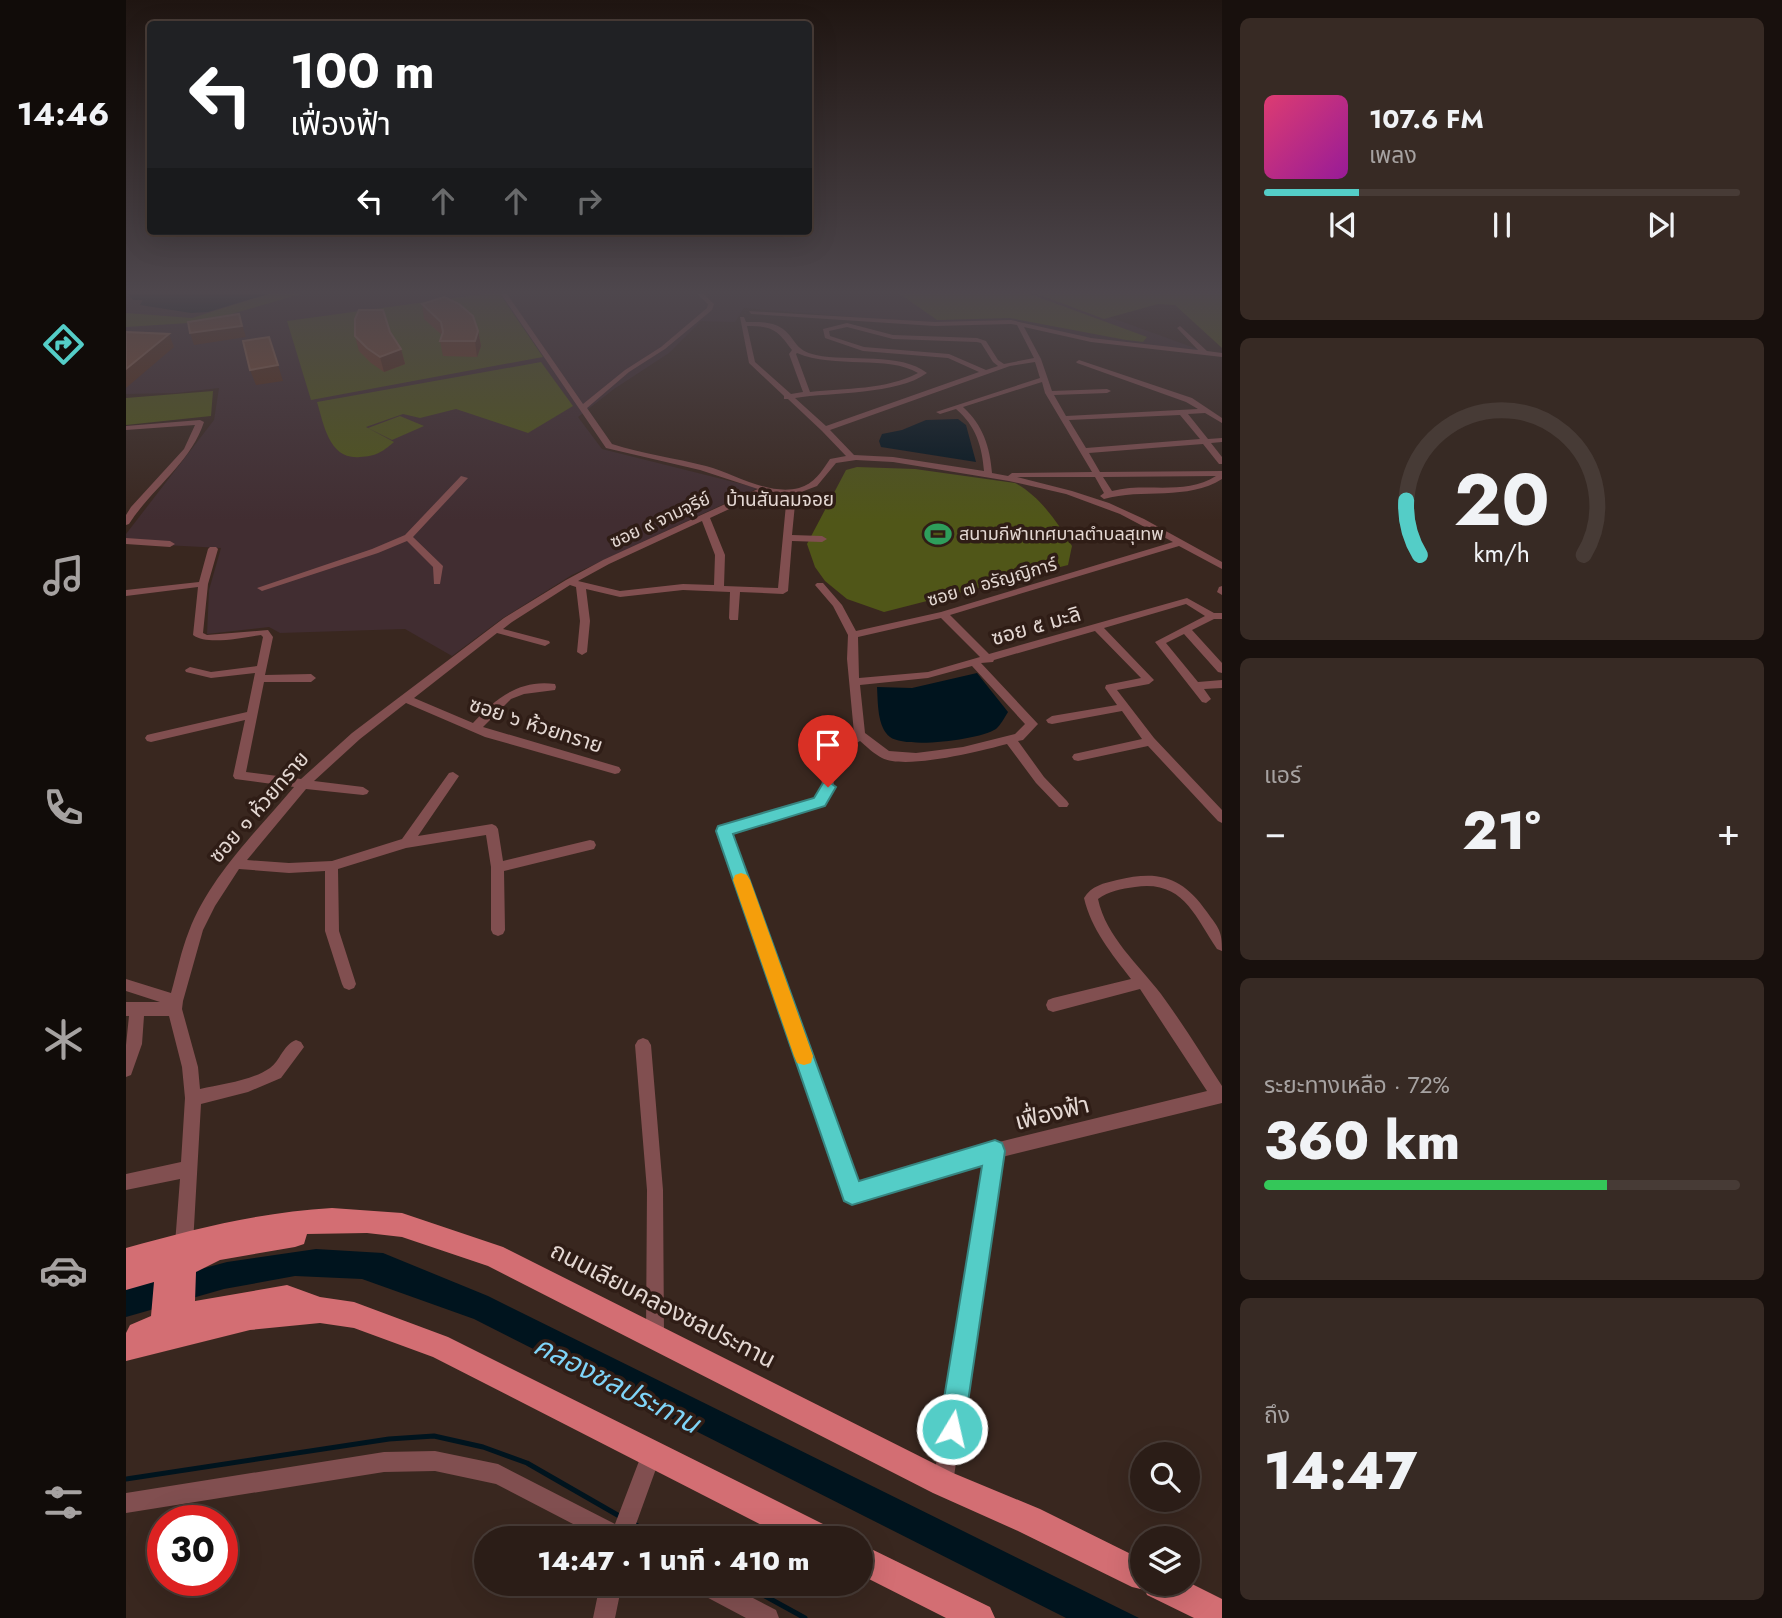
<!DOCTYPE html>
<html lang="th">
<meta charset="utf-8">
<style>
body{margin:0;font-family:Jost,"Noto Sans Thai",sans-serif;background:#372a24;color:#f1f3f6;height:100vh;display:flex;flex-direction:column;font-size:26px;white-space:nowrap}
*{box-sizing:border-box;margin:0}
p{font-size:23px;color:#a6a2a1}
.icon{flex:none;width:38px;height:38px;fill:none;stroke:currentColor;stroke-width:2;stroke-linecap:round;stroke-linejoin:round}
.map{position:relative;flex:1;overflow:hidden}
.side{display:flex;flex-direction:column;gap:18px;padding:18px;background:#18100d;width:560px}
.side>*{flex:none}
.banner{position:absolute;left:21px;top:21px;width:665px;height:214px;border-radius:7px;box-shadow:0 7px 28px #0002,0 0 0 2px #473b36;background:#202124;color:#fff;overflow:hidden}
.buttons{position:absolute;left:1004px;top:1442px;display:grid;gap:14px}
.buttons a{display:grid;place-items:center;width:70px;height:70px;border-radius:50%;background:#2b1d17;box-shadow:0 7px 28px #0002,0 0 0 2px #473b36;font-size:35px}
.speed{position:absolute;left:21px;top:1505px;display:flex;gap:14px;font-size:35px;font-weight:700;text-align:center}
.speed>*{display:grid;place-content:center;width:91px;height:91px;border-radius:50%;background:#2b1d17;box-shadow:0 7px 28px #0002,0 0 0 2px #473b36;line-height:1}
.speed .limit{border:10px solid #d22;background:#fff;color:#111}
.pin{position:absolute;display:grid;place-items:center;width:60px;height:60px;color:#fff;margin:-72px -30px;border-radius:50% 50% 50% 0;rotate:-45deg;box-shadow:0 0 7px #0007}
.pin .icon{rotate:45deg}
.me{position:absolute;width:77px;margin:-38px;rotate:9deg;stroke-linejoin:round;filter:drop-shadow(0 0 5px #0008)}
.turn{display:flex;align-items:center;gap:24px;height:147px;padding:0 28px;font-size:32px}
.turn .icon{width:91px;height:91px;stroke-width:2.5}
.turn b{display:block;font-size:49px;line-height:60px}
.lanes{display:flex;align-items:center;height:66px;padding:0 28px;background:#0003;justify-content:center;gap:35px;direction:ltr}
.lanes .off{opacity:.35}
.big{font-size:52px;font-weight:800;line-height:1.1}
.side .widget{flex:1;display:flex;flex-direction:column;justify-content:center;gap:10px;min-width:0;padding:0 24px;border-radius:10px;background:#372a24}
.side .dial{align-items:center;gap:0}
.dial svg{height:182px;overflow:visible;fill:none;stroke:#473b36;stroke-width:7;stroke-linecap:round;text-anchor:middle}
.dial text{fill:#f1f3f6;stroke:none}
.song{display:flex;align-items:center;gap:21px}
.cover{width:84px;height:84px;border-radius:10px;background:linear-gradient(135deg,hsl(340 70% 55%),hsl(300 70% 35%))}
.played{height:7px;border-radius:4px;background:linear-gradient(90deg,#54cdc7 20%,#473b36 20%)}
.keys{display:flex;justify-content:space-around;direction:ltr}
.heat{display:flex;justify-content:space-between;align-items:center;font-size:38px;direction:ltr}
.charge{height:10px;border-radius:5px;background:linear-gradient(90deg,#34c759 72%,#473b36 0)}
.trip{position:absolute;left:348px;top:1526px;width:399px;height:70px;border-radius:35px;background:#2b1d17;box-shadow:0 7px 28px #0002,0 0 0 2px #473b36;font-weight:800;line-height:70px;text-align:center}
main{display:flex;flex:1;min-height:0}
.tabs{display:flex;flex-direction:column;width:126px;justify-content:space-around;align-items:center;background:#110c09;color:#a6a2a1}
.tabs .icon{width:49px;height:49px}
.tabs .current{color:#54cdc7}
.tabs b{font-size:32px;color:#f1f3f6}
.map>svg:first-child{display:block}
</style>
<main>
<nav class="tabs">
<b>14:46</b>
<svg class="icon current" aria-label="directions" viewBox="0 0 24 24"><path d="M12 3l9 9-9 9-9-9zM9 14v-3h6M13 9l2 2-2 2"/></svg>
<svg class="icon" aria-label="music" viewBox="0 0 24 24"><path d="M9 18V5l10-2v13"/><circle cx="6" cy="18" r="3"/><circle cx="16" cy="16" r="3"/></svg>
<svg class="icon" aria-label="phone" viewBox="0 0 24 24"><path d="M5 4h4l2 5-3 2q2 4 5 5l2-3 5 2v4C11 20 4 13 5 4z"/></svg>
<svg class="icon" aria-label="climate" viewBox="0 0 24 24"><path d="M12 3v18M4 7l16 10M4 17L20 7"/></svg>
<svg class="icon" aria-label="car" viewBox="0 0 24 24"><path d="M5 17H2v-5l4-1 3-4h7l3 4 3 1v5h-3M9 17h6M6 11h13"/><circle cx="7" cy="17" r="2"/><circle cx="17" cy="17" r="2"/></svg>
<svg class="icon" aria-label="filters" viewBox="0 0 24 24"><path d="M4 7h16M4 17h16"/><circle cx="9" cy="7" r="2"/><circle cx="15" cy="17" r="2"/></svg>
</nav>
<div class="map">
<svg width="1096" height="1618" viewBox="0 0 1096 1618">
<rect width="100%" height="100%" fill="#39271f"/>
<path fill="#412d31" d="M 0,294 L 920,294 L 1077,351 L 964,339 L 891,321 L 869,320 L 813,324 L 618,308 L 609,322 L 575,321 L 543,353 L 488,389 L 452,417 L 476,449 L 632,488 L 446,575 L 377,618 L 326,656 L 279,629 L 154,633 L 143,627 L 81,634 L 83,590 L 95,548 L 0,543 L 0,534 L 88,420 L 93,388 L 50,393 L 0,394 Z"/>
<path fill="#505618" d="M 142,294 L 175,294 L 78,322 L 0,327 L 0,313 L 66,318 Z
M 358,294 L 374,294 L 417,357 L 185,400 L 161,321 Z
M 774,294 L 904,294 L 1021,337 L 1017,342 L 1000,340 L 884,318 L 811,320 Z
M 911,294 L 1096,294 L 1096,348 L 1049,305 L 1032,304 L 978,319 Z
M 415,362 L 447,406 L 402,433 L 330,409 L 294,418 L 277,414 L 240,427 L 268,442 C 255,453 250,456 234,457 C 203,460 198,425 191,402 Z
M 87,391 L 85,416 L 0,425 L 0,398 Z
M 274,416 L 298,426 L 266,440 L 242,428 Z
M 731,467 L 789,469 L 889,483 C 914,496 931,522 946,546 L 942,565 L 758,612 L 721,599 L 699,581 L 689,567 L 681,544 L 720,470 Z"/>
<path fill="#00141e" d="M 2,294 L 142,294 L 82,312 L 65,313 L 14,305 L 17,300 L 7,300 Z
M 832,419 L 840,425 L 850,462 L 755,447 L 753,441 L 756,434 L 776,430 L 800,420 Z
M 851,673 L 882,712 C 879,717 874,726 870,729 C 853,740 780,749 764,737 C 751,727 752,702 751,687 L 786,688 Z
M 190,1249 L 257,1253 L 362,1296 L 1013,1618 L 940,1618 L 348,1319 L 236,1279 L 169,1276 L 98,1289 L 0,1317 L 0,1289 L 101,1262 Z"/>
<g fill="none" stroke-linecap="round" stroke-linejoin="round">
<path stroke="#00141e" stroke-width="5" d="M 0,1479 L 263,1439 L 308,1436 L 357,1447 L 401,1463 L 495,1517
M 508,1524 L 534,1538
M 617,1584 L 679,1618"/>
<path fill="#814f50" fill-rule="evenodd" d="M 375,294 L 381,294 L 457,404 L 499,370 L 535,347 L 581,308 L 582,304 L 571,294 L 578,294 L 588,304 L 586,310 L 539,349 L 503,372 L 461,408 L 486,444 C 517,454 549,458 580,466 C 609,474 643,496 673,488 C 688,484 696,471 704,459 L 720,456 L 696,431 L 662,399 L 658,399 L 658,396 L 623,363 L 614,317 L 618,317 L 620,322 C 632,322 646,321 657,329 C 671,340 668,350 690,355 C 722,362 775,352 801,373 C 771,395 706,392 669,398 L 700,426 L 853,372 L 822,358 L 737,351 L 699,338 L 697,329 L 721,323 L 767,335 L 851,338 L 860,341 L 872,360 L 878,364 L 908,358 L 891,325 L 885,324 L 809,326 L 625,314 L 623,311 L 809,322 L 885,320 L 965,338 L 1072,350 L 1052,329 L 1051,328 L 1054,326 L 1081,351 L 1096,353 L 1096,357 L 965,342 L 898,327 L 915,359 L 926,391 L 981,389 L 985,391 L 981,393 L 928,395 L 940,416 L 1072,409 L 1060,402 L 951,363 L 950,362 L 953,360 L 1066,398 L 1096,418 L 1096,423 L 1079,413 L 1062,414 L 1082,439 L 1096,438 L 1096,442 L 1085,443 L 1096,457 L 1096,464 L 1093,464 L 1077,444 L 963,453 L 974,472 L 1096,471 L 1096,479 C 1062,501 1016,488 978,499 L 974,496 L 978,493 L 969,477 L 891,477 L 946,491 L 983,503 L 1018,519 L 1096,562 L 1096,569 L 1053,546 L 824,615 L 863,654 L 1061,598 L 1088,613 L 1096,613 L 1096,619 L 1088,619 L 1066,630 L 1096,663 L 1096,673 L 1092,672 L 1058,634 L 1040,643 L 1072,682 L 1096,680 L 1096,688 L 1078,689 L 1085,699 L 1080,703 L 1076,702 L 1029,642 L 1079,616 L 1060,604 L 978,628 L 1028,680 L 1023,684 L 991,690 L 1028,738 L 1096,810 L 1096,823 L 1092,821 L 1022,746 L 952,761 L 948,760 L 946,757 L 948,754 L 1016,739 L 996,711 L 926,724 L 922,723 L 920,720 L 926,716 L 991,705 L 979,688 L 980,685 L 1015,678 L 969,631 L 868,660 L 867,662 L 855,663 L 912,724 L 897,740 L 892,741 L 918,777 L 941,801 L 943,804 L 941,807 L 933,807 L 910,783 L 881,744 C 855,751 780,770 756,758 C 748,754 740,746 734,741 L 706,758 L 708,787 L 698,805 L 605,834 L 731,1184 L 869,1143 L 1081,1091 L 1014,989 L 927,1012 L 922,1010 L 920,1005 L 922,1000 L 927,998 L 1005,979 C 986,954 965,929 958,898 C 965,886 978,883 991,880 C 1032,870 1056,876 1081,912 C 1093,929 1096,930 1096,951 L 1091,949 C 1068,915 1057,880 1009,887 C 995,889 983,891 972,899 C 980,937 1013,965 1035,994 C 1057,1024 1076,1055 1096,1086 L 1096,1103 L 876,1157 L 827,1483 L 824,1490 L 817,1493 L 810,1490 L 807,1483 L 859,1162 L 726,1202 L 720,1200 L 592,831 L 594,828 L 690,799 L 696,787 L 694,756 L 696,753 L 728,733 L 721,659 L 722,635 L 707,606 L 689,585 L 691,583 L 697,583 L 716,605 L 730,631 L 815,612 L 1047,542 L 994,514 L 940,494 L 883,481 L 767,462 L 730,460 L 710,463 L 691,486 L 670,494 L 666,535 L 696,536 L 701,539 L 696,542 L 666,541 L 662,591 L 657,594 L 614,592 L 612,620 L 604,620 L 603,618 L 604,592 L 557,590 L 494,597 L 460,589 L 464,621 L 461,652 L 456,655 L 451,652 L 454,621 L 450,587 L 444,585 L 386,622 L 377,629 L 423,641 L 424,643 L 419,646 L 371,633 L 288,698 L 347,723 C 369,699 393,679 429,684 L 430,687 L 429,690 L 398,694 L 385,699 L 357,727 L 493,767 L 495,770 L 493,773 L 489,774 L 359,737 L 280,703 L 234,739 L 188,781 L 237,787 L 243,791 L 241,794 L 237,795 L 180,789 L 121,860 L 163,863 L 206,861 L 276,839 L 323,773 L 327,772 L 333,776 L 292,836 L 366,824 L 370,826 L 372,829 L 377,861 L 464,840 L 468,841 L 470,845 L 468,849 L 378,871 L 379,930 L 377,934 L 372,936 L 367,934 L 365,930 L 365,867 L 360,835 L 280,848 L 212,869 L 213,931 L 230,984 L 228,988 L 223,990 L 218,988 L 216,984 L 199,931 L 199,871 L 163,873 L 113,869 L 89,906 L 77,930 L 57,1001 L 56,1009 L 72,1067 L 74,1089 C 96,1084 125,1081 144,1068 C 154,1061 157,1045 170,1040 L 175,1042 L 178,1047 L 155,1078 L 122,1092 L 75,1104 L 67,1244 L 64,1250 L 58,1253 L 52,1250 L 49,1244 L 54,1179 L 0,1190 L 0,1174 L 55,1162 L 59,1098 L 56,1067 L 43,1016 L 18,1016 L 16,1044 L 5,1075 L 0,1077 L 0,1045 L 3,1016 L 0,1016 L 0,1002 L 34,1002 L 0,991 L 0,979 L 45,993 C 51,972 55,951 63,931 C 84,876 131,831 168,787 L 109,779 L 107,776 L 119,720 L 25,742 L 21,741 L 19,738 L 21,735 L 25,734 L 121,712 L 129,673 L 85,678 L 60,672 L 59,670 L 64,667 L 85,672 L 131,666 L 137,637 L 135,635 C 117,637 82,646 67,635 L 72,587 L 0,596 L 0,590 L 73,582 L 82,549 L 84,547 L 90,547 L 92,549 L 82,584 L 77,633 L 81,635 L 142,630 L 147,637 L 139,675 L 185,674 L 190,678 L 185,682 L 138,682 L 120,772 L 175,779 L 226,733 L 378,618 L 440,580 L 477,560 L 632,489 L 574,470 L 480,448 ZM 621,326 C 647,326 651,330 666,350 L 663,354 L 677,392 L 665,394 L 629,362 ZM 721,327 L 767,339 L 851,342 L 855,343 L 867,362 L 872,366 L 860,370 L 823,354 L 738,347 L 704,336 L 703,331 ZM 671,353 C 708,369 763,355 792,373 C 760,390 719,388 684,392 L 670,354 ZM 909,362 L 914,378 L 810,412 L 814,414 L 830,409 C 850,426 856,446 858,471 L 767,457 L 728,455 L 704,430 L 884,366 ZM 916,382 L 919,393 L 966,472 L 886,473 L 882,476 L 866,473 C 864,447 857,425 837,407 ZM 1054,415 L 1074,439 L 960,448 L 943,420 ZM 1090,476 C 1059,496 1020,482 986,491 L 977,477 ZM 642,491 L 661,494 L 652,588 L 598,586 L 599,555 L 584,518 ZM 576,521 L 589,555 L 588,585 L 557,584 L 494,591 L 452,581 L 483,564 ZM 815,618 L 854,657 L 802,672 L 733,678 L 732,637 ZM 846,666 L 899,724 L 889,734 L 837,747 L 790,753 L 763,751 L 739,733 L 734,685 L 802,678 Z
M 74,420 L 78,422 C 64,464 26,488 3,524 L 0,525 L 0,515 L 5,507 L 58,449 L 69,425 L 0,430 L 0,426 Z
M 335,476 L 342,478 L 287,537 L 317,566 L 314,584 L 308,584 L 307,567 L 281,541 L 252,553 L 139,590 L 136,591 L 131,588 L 246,549 L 279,535 Z
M 0,538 L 44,541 L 49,544 L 44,547 L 0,544 Z
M 1096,586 L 1096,595 L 1091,592 L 1093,587 Z
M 517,1038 L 522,1040 L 525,1045 L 537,1190 L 538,1335 L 536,1342 L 529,1344 L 522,1342 L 520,1335 L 521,1190 L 509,1045 L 512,1040 Z
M 525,1445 L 532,1448 L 535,1455 L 505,1538 L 474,1538 L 370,1484 L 309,1471 L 258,1472 L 0,1513 L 0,1493 L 258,1452 L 309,1451 L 372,1464 L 489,1524 L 518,1448 Z
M 474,1584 L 496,1584 L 489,1618 L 467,1618 Z
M 568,1584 L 600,1584 L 650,1610 L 653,1618 L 620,1618 L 571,1592 Z"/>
<path fill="#d36e73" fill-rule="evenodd" d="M 206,1208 L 276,1213 L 377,1247 L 827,1473 L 914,1509 L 1017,1560 L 1017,1584 L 1062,1582 L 1096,1599 L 1096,1618 L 1068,1618 L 1021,1595 L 1019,1590 L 1006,1587 L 892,1531 L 807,1493 L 362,1266 L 276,1237 L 241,1233 L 181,1234 L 178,1244 L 169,1247 L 94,1260 L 70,1272 L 69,1301 L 161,1285 L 194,1297 L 228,1302 L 322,1337 L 703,1527 L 707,1538 L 661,1538 L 307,1357 L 228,1328 L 194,1323 L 124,1330 L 0,1361 L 0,1333 L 4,1325 L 25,1316 L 28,1282 L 0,1290 L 0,1248 C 68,1229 135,1212 206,1208 Z
M 735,1544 L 864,1607 L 869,1618 L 820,1618 L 735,1575 Z"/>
</g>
<path fill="#713b21" d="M 296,304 L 352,331 L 355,346 L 351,357 L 317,356 L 314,341 L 316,335 L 298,319 Z
M 264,332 L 275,349 L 279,364 L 258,372 L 245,363 L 233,351 L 229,336 Z"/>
<path fill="#552c18" d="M 113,314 L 120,337 L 68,345 L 64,333 Z
M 352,331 L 355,346 L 351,357 L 349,341 Z
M 43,334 L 48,347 L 0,388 L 0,369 Z
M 143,337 L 157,381 L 130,385 L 124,370 Z
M 275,349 L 279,364 L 258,372 L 254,357 Z"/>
<path fill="#7d4c34" stroke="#8d624d" stroke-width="2" d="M 318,297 L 333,304 L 347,316 L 352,331 L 349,341 L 314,341 L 317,332 L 315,322 L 296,304 Z
M 233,310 L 257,310 L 264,332 L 275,349 L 254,357 L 241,348 L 229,336 L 229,319 Z
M 113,314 L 116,326 L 64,333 L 62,322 Z
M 0,332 L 43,334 L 0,369 Z
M 143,337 L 152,365 L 124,370 L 117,341 Z"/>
<linearGradient id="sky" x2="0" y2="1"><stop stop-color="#1f1511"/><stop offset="0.56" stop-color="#4e474d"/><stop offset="1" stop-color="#4e474d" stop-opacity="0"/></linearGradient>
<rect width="1096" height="521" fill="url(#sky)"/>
<path fill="#54cdc7" stroke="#378581" stroke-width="2" d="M 702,781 L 710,787 L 699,806 L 607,834 L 733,1181 L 869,1140 L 876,1143 L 879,1151 L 838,1429 L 835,1438 L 826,1441 L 817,1438 L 813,1429 L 856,1166 L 726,1205 L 718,1201 L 590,831 L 592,826 L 688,798 L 697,783 Z"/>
<path fill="#f59e0b" d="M 615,873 L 621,875 L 624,880 L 687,1056 L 685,1063 L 678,1065 L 671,1063 L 668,1056 L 607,880 L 609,875 Z"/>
<defs>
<symbol id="stadium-bare" viewBox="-9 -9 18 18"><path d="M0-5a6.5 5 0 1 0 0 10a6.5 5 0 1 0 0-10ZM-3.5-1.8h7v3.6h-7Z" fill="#2e9e5b" stroke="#2f1d16" stroke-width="2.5" paint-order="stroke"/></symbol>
</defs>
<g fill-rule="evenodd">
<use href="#stadium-bare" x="793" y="515" width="38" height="38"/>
</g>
<g text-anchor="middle" stroke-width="7" stroke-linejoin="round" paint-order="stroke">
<g font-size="18" fill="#e4d8d3" stroke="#2f1d16">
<text transform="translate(534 520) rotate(-25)" y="6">ซอย ๙ จามจุรีย์</text>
<text transform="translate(866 582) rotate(-16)" y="6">ซอย ๗ อรัญญิการ์</text>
</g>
<g font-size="18" fill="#e4d8d3" stroke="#2f1d16" text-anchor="start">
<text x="833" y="540">สนามกีฬาเทศบาลตำบลสุเทพ</text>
</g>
<g font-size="19" fill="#e4d8d3" stroke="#2f1d16">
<text x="654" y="506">บ้านสันลมจอย</text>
</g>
<g font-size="21" fill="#e4d8d3" stroke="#2f1d16">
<text transform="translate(910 626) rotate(-16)" y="7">ซอย ๕ มะลิ</text>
<text transform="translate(410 725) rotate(18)" y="7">ซอย ๖ ห้วยทราย</text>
<text transform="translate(133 807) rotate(-49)" y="7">ซอย ๑ ห้วยทราย</text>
</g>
<g font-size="24" fill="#e4d8d3" stroke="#2f1d16">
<text transform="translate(926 1113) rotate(-14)" y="8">เฟื่องฟ้า</text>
<text transform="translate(537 1305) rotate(27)" y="8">ถนนเลียบคลองชลประทาน</text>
</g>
<g font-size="28" font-style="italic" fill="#7fd4f8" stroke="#2f1d16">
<text transform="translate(491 1384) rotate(27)" y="10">คลองชลประทาน</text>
</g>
</g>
</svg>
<div class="buttons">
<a><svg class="icon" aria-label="search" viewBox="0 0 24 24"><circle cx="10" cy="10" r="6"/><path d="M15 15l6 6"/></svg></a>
<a><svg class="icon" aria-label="layers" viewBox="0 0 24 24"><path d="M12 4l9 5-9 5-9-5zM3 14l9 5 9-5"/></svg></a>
</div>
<div class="speed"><div class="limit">30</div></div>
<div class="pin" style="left:702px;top:787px;background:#d93025"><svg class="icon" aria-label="arrive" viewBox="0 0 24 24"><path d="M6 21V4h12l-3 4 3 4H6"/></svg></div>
<svg class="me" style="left:826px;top:1429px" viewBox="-20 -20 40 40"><circle r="17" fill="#54cdc7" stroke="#fff" stroke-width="3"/><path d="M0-11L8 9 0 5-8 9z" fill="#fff"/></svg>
<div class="trip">14:47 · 1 นาที · 410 m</div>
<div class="banner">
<div class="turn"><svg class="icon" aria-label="left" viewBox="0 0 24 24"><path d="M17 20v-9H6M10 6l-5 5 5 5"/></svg><div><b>100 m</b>เฟื่องฟ้า</div></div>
<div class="lanes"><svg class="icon" aria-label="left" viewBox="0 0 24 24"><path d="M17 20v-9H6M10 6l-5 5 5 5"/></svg><svg class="icon off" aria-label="ahead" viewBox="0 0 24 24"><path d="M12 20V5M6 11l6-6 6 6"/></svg><svg class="icon off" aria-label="ahead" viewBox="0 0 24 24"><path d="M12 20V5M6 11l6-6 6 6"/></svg><svg class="icon off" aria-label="right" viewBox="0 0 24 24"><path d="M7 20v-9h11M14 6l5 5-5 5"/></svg></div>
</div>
</div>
<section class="side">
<div class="widget">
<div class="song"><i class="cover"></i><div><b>107.6 FM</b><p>เพลง</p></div></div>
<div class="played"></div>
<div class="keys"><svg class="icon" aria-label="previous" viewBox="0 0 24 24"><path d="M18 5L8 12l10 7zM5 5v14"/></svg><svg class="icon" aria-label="pause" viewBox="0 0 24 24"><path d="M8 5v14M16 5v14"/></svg><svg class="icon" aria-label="next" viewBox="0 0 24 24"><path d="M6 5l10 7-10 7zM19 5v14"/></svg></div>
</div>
<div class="widget dial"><svg viewBox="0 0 100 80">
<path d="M14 69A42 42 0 1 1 86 69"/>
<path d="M14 69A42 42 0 0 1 8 45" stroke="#54cdc7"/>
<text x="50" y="56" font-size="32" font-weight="700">20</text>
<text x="50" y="72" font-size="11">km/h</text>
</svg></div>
<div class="widget"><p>แอร์</p>
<div class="heat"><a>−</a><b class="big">21°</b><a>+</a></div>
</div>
<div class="widget"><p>ระยะทางเหลือ · 72%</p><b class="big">360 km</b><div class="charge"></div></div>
<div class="widget"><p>ถึง</p><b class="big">14:47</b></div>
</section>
</main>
